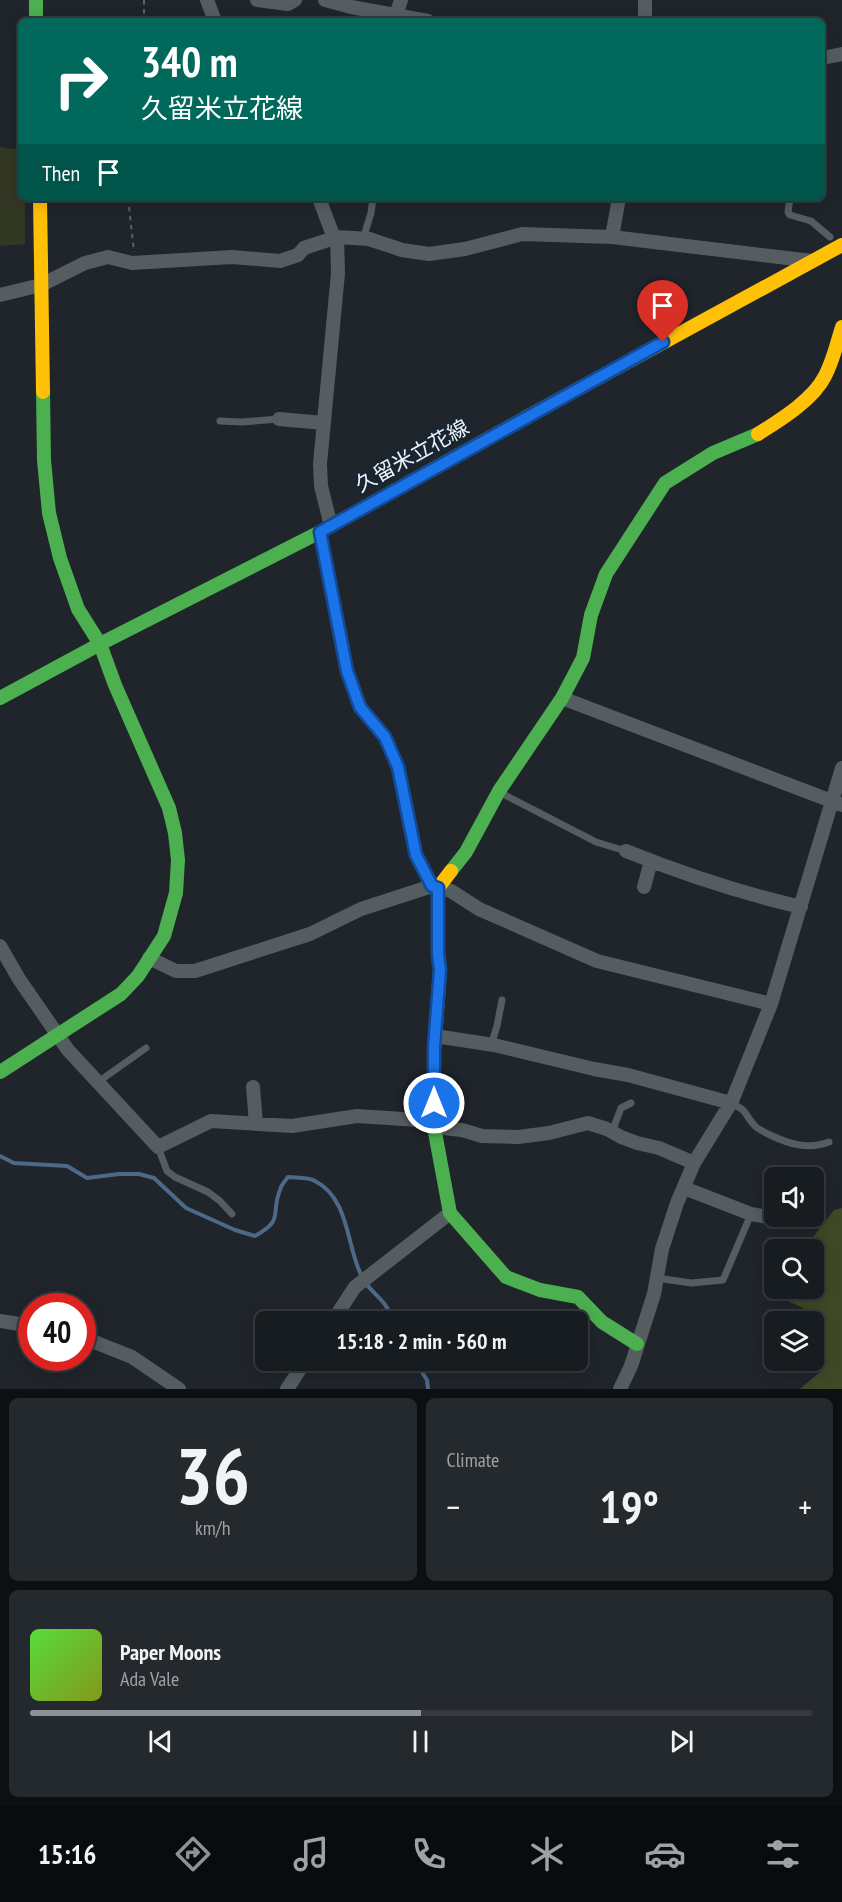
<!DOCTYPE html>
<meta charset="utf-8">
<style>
body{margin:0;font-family:"PT Sans Narrow","Noto Sans JP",sans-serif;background:#24292d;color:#f1f3f6;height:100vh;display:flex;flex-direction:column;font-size:22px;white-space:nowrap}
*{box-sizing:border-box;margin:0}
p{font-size:20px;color:#9ea1a5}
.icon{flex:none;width:33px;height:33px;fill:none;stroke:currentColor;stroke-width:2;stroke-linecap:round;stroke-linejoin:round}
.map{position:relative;height:1389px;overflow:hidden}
.panel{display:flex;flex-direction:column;gap:9px;padding:9px;background:#0d0f12;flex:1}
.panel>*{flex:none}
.guide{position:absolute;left:18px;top:18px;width:807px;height:183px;border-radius:9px;box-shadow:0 3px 15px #0003,0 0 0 2px #363a3e;background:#00695c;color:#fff;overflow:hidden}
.buttons{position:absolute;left:764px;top:1167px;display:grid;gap:12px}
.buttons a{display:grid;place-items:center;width:60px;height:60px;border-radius:9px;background:#171c20;box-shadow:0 3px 15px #0003,0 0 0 2px #363a3e;font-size:30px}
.speed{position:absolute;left:18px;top:1293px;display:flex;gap:12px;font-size:30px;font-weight:700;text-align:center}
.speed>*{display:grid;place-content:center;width:78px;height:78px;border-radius:50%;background:#171c20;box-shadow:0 3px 15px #0003,0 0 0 2px #363a3e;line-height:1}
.speed .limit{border:9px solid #d22;background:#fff;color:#111}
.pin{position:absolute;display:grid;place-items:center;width:51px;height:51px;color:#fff;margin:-62px -26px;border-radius:50% 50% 50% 0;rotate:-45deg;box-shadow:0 0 6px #0007}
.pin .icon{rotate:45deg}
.me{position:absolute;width:66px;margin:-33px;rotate:0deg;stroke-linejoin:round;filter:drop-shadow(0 0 4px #0008)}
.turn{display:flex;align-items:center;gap:21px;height:126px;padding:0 24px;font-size:27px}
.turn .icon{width:78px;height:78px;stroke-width:2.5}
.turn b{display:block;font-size:42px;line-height:51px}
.then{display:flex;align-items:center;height:57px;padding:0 24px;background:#0003;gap:12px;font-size:22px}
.big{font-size:45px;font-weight:800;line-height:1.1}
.panel .tile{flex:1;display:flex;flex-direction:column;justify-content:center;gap:9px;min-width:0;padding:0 21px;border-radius:9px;background:#24292d}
.panel .dial{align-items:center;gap:0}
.dial b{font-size:78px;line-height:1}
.song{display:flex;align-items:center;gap:18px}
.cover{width:72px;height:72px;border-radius:9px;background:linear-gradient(135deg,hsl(110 70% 55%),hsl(70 70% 35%))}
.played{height:6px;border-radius:3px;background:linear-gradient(90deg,#8c9099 50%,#363a3e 50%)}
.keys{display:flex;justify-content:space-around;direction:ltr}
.heat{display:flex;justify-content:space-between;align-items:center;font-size:33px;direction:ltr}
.panel .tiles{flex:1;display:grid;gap:9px;grid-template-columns:1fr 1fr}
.tile:last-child{grid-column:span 2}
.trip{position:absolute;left:255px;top:1311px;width:333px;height:60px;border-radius:9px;background:#171c20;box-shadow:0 3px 15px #0003,0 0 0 2px #363a3e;font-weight:800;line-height:60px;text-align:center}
.tabs{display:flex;height:96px;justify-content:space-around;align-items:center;background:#090b0d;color:#9ea1a5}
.tabs .icon{width:42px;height:42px}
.tabs .selected{color:#8c9099}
.tabs b{font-size:27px;color:#f1f3f6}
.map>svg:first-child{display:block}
</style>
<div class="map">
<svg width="842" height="1389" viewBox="0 0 842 1389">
<rect width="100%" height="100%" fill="#1f252b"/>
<path fill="#333824" d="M 0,147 L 21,150 L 21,198 L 25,198 L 25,244 L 0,246 Z"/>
<path fill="#414826" d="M 842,1208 L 842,1389 L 800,1389 L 820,1372 L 826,1335 L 822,1322 L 803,1308 L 779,1297 L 781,1289 L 813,1288 L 813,1250 L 804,1249 L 834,1210 Z"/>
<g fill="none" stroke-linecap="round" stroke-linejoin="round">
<path stroke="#4d6988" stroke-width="4" d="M 0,1156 L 14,1163 L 67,1166 L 87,1178 L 119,1174 L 139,1174 L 154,1178 L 186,1208 L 235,1230 L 255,1236 C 285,1219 270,1215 280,1190 C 281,1185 285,1181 288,1177 C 296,1178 308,1177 315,1181 C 350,1199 346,1246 362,1277 C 372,1296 386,1297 393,1322
M 414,1360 L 427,1380 L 428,1389"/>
<path stroke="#5a6064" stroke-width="2" stroke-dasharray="4.5 4.5" stroke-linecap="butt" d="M 144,0 L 144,21
M 128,198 L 134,252"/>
<path stroke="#555d61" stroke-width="7" d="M 790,198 L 788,212 L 790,215 L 811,221 L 830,237
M 363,239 L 371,213 L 373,198
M 220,421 L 242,422 L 279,419
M 501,793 L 596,842 L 626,851
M 491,1045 L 497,1026 L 502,1000
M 98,1082 L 146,1048
M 731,1103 C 749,1112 742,1111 754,1125 C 757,1129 765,1132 770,1135 C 789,1144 808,1150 829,1142
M 612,1132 L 621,1108 L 631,1103
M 158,1147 L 167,1171 L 175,1177 L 208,1192 L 220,1201 L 232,1214
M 657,1278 L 691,1283 L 723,1280 L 751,1214"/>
<path stroke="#555d61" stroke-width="14" d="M 207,0 L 215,21
M 257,0 L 288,4 L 295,0
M 325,0 L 351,7 L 428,21
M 396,15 L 401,0
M 645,21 L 645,0
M 822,58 L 842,54
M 319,198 L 334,238
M 612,237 L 619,198
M 0,295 L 41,285 L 85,263 L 108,257 L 132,263 L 232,257 L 280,261 L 298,255 L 304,248 L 337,237 L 369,239 L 402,250 L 429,254 L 465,249 L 522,234 L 612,237 L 812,261
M 279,419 L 324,423
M 331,526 L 321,486 L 320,464 L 338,273 L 337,237
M 320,532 L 347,671 L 360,707 L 385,737 L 398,767 L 416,855 L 432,886
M 562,698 L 842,805
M 626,851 C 683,874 741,893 801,907
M 644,887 L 651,861
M 0,946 L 19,979 L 68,1050 L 158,1147 L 211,1121 L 292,1126 L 357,1116 L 434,1121
M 149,958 L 176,971 L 195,971 L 310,934 L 361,909 L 432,886 L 451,891 L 479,909 L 597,961 L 771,1004
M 435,1036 L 494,1045 L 594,1069 L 628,1075 L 731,1103
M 253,1087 L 256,1124
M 434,1127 L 462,1130 L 482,1136 L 518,1137 L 549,1133 L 588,1123 L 607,1129 L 621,1137 L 637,1143 L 659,1148 L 694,1163
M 684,1188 L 751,1214 L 779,1219
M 0,1321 L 32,1326
M 332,1322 L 355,1287 L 450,1213
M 82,1337 L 132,1357 L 179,1389
M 287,1389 L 306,1360
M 620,1389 L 631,1366 L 654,1294 L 662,1249 L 677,1203 L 694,1163 L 732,1101 L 771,1004 L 842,768"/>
<path stroke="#4caf50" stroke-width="14" d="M 36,0 L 36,21
M 0,698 L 100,644 L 320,532 L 525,418
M 451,871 L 466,852 L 499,791 L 562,698 L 583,658 L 591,615 L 606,574 L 665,483 L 713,453 L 758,434
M 434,1051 L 434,1127 L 450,1213 L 506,1277 L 540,1290 L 578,1297 L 602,1322 L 637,1344
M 0,1072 L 121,994 L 138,976 L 164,936 L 176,893 L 178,860 L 175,833 L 169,808 L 115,685 L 100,644 L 78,609 L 60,558 L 49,513 L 44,460 L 43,392"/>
<path stroke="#ffc107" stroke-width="14" d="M 40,198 L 43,392
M 525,418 L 842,245
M 758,434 C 780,420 813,400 825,376 C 833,361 837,343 842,327
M 434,1051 L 440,970 L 438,954 L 438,888 L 451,871"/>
</g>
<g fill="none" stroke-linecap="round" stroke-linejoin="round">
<defs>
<path id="route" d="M 434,1103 L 434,1047 L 440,970 L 438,954 L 438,888 L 432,886 L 416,855 L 398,767 L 385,737 L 360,707 L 347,671 L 320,532 L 663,342"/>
</defs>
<use href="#route" stroke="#114b97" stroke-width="15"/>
<use href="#route" stroke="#1a73e8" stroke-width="10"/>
</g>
<g text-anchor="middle" stroke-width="6" stroke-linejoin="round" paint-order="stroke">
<g font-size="21" fill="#edf5fd" stroke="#192531">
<text transform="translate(412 456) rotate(-29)" y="7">久留米立花線</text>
</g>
</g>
</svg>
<div class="buttons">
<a><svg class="icon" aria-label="sound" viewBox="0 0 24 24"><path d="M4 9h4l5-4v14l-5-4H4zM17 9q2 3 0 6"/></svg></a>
<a><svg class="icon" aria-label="search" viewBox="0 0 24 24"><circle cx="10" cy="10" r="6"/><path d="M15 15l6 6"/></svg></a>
<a><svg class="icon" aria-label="layers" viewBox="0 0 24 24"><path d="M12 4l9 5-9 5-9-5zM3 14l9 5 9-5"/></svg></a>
</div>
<div class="speed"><div class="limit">40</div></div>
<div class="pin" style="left:663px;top:342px;background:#d93025"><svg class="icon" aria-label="arrive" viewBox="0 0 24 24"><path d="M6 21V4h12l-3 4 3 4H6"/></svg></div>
<svg class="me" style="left:434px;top:1103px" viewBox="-20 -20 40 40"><circle r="17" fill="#1a73e8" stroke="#fff" stroke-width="3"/><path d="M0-11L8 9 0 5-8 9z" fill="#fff"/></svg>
<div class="trip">15:18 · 2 min · 560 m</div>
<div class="guide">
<div class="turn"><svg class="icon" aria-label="right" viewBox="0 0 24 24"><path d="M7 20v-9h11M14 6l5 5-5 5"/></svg><div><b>340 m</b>久留米立花線</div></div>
<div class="then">Then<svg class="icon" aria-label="arrive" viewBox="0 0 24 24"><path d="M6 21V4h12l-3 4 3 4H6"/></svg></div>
</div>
</div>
<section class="panel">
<div class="tiles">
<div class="tile dial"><b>36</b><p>km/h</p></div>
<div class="tile"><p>Climate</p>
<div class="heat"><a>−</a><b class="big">19°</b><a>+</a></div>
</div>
<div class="tile">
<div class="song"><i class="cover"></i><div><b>Paper Moons</b><p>Ada Vale</p></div></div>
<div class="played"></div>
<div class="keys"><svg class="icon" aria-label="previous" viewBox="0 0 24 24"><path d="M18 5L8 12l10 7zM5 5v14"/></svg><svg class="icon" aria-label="pause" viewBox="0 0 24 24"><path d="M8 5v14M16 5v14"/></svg><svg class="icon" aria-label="next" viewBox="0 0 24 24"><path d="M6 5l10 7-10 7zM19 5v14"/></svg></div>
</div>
</div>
</section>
<nav class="tabs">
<b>15:16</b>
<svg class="icon selected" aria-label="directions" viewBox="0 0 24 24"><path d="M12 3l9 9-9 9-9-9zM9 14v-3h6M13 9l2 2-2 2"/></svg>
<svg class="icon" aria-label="music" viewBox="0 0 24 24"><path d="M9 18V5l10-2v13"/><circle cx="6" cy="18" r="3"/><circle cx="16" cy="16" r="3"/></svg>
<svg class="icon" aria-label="phone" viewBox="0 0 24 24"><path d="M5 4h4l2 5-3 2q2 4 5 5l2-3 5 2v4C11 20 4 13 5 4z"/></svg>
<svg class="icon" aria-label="climate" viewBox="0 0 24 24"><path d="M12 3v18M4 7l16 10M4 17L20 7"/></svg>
<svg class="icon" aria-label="car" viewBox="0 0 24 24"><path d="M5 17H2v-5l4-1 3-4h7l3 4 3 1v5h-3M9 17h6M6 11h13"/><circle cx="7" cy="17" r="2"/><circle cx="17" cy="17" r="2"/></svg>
<svg class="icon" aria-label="filters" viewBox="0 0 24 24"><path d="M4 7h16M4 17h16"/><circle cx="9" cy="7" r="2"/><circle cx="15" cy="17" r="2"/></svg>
</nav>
